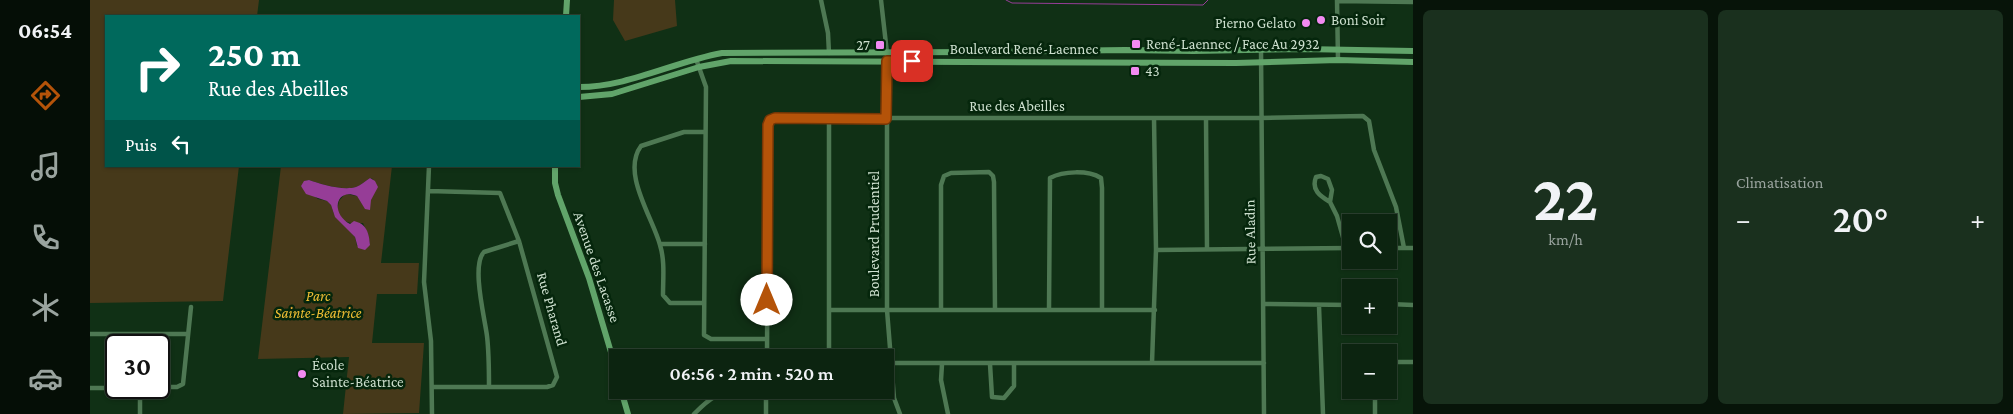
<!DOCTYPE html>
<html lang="fr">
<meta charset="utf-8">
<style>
body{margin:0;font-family:"Crimson Pro",serif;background:#1a301e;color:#f1f3f6;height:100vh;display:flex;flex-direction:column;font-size:19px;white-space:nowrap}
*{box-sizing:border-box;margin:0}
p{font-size:16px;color:#9aa49f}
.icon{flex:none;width:28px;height:28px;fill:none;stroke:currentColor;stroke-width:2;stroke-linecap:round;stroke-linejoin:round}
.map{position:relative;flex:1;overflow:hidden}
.details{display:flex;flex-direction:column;gap:10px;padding:10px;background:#071409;width:600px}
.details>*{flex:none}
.guide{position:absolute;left:15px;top:15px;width:475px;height:152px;border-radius:0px;box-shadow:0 1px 4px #0004,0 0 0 1px #2c4130;background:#00695c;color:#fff;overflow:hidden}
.fabs{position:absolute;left:1252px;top:214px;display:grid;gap:10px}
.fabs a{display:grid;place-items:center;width:55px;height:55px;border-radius:0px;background:#0c2410;box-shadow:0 1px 4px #0004,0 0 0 1px #2c4130;font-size:25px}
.speed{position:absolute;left:15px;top:334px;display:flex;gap:10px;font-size:25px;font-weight:700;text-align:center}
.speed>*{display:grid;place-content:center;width:65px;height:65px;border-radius:50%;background:#0c2410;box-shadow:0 1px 4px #0004,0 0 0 1px #2c4130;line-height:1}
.speed .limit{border:2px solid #111;border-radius:8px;background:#fff;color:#111}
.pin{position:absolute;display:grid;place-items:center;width:42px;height:42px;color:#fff;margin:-21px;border-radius:10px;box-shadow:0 2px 8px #0006}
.me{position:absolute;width:55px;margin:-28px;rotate:0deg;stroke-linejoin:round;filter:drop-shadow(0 0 4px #0008)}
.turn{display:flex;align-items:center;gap:18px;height:105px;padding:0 20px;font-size:22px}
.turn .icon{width:65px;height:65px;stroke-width:2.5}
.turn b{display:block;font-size:35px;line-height:42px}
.then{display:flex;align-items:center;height:48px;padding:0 20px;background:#0003;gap:10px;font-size:19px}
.big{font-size:38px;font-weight:600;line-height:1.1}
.details .card{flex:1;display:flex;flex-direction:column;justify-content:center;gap:8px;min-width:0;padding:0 18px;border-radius:8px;background:#1a301e}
.details .dial{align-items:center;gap:0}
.dial b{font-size:65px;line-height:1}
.heat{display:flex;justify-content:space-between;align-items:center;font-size:28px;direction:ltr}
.details .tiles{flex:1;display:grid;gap:10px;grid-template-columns:repeat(2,1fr)}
.trip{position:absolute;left:519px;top:349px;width:285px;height:50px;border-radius:0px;background:#0c2410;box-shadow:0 1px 4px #0004,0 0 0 1px #2c4130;font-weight:600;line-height:50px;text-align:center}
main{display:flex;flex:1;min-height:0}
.tabs{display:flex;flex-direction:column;width:90px;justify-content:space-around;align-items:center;background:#050e06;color:#9aa49f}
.tabs .icon{width:35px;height:35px}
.tabs .selected{color:#b45309}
.tabs b{font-size:22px;color:#f1f3f6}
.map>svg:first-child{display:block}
</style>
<main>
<nav class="tabs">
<b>06:54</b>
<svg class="icon selected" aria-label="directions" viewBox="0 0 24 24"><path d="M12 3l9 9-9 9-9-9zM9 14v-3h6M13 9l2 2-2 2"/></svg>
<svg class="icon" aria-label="music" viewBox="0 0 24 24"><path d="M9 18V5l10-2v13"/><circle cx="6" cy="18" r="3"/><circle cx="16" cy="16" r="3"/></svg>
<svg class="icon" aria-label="phone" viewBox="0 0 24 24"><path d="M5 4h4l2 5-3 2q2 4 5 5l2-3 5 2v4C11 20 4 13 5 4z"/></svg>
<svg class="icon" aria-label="climate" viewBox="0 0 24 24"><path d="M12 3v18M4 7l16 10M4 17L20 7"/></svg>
<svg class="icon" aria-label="car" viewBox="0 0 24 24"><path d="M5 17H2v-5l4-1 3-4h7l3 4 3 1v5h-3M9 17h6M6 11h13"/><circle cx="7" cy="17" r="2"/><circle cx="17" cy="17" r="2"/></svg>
</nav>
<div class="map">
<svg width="1323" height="414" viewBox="0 0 1323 414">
<rect width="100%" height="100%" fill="#103015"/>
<path fill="#46391a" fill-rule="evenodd" d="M 0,0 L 169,0 L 167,16 L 16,16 L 16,166 L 149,166 L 133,301 L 0,303 Z
M 524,0 L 585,0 L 587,26 L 535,41 L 523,20 Z
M 191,166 L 302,166 L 291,263 L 329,263 L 327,294 L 287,294 L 282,343 L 334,343 L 329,413 L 253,414 L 259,357 L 168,359 ZM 280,178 L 283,179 C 284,194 286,196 273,205 L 267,196 L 255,194 L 249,201 L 247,211 C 252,223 260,224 273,223 L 278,234 L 280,245 L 267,246 L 265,237 L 244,214 L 241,205 L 237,201 L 228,199 L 211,186 L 215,181 L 219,180 C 230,184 254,191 266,187 C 271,185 275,181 280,178 Z"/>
<path fill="#963d97" d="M 280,178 L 285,181 L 288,187 L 281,200 L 280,210 L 275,209 L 267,196 C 246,187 240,213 260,224 L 264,221 C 277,224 279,233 280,245 L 275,250 L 268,248 L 265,237 L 245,217 L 241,205 L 237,201 L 216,194 L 211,186 L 214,181 L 219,180 C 230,184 253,191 266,187 C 271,185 275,181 280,178 Z"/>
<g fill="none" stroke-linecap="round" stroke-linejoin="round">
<path stroke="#963d97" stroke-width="1" d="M 916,0 L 922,3 L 1113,5 L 1118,0"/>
<path stroke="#4e7853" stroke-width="4.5" d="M 731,0 L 738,33 L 739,53
M 791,0 L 797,53 L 797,310 L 804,398 L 810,414
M 1247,0 L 1248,60
M 1247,1 L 1323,2
M 1171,50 L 1174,414
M 606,59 L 616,87 L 614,335 L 621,339 L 677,339
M 1116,118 L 1117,249
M 339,166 L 334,282 L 341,341 L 342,414
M 339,191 L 410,193 L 429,241 L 467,377 L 463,385 L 457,387 L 342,387
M 1240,202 C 1230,196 1221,190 1226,177 L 1231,176 L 1238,179 L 1242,190 L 1240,202 L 1247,216 L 1256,248
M 570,244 L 615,244
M 1299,248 L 1323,248
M 1066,250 L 1261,248
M 614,303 L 580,303 L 573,295 C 573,278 575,261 570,245 C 563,218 531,173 551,146 L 594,132 L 615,132
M 1173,304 L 1261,305
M 1299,304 L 1323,305
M 1229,306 L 1233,414
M 740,310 L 1065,310
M 851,310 L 851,185 L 854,176 L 861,173 L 899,172 L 903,176 L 904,182 L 905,310
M 959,310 L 960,178 C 973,171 998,170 1011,178 L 1012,188 L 1012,309
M 0,334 L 98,334
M 677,358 L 678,125 L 680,120 L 685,118 L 1171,118 L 1273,116 L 1279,121 L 1284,150 L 1306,207 L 1314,248
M 739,358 L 739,119
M 1299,362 L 1323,362
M 800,363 L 1174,363
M 1062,363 L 1066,250 L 1064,118
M 852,364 L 851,380 L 858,414
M 900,364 L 902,397 L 914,398 L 924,386 L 924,364
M 69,387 L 87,387 L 93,384 L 101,307
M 399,387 C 399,370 399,353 397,336 C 395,319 381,265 394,252 L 429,241
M 0,388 L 30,388
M 1285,390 L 1285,414
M 50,414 L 50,388
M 604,414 C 619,399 627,391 649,394 L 733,393 L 737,390
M 676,414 L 676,391"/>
<path stroke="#61a46a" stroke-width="6" d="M 476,16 L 477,0
M 489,87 C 538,87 583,62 632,53 L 896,52 L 1035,50 L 1103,51 L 1213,49 L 1323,51
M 489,97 L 522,94 L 609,67 L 641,61 L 1146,63 L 1248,60 L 1323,62
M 465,166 L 465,183 L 468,195 L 499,278 L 528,376
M 531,390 L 538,414"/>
</g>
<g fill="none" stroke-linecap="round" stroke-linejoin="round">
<defs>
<path id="route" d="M 677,300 L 678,125 L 680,120 L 685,118 L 796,119 L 797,61 L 822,61"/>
</defs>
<use href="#route" stroke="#753606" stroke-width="12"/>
<use href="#route" stroke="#b45309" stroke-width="9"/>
</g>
<g fill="#f38af2" stroke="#05260c" stroke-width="2">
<circle cx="1231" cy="20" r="5"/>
<circle cx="1216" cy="23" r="5"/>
<rect x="1041" y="39" width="10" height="10" rx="2.5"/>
<rect x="785" y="40" width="10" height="10" rx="2.5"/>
<rect x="1040" y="66" width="10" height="10" rx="2.5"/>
<circle cx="212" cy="374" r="5"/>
</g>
<g text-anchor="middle" stroke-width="5" stroke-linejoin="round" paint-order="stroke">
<g font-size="15" fill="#cddfce" stroke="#05260c" text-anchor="start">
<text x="1241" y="25">Boni Soir</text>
<text x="1206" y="28" text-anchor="end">Pierno Gelato</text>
<text x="1056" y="49">René-Laennec / Face Au 2932</text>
<text x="780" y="50" text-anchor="end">27</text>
<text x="1055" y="76">43</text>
<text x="222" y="370">École<tspan x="222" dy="17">Sainte-Béatrice</tspan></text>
</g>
<g font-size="15" fill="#cddfce" stroke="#05260c">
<text x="934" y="54">Boulevard René-Laennec</text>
<text x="927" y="111">Rue des Abeilles</text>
<text transform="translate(1160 232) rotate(-91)" y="5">Rue Aladin</text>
<text transform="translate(784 234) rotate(-90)" y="5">Boulevard Prudentiel</text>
<text transform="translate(507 267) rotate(71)" y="5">Avenue des Lacasse</text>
<text transform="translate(462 309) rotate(74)" y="5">Rue Pharand</text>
</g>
<g font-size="15" font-style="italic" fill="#f0be34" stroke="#05260c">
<text x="228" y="301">Parc<tspan x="228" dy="17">Sainte-Béatrice</tspan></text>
</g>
</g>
</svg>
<div class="fabs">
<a><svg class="icon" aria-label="search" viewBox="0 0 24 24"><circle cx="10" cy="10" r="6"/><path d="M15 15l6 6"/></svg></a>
<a>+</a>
<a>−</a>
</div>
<div class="speed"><div class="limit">30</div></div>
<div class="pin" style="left:822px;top:61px;background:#d93025"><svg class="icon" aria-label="arrive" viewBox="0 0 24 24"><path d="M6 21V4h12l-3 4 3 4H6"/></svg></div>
<svg class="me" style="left:677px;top:300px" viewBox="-20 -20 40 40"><circle r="19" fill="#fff"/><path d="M0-13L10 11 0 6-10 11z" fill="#b45309"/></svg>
<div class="trip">06:56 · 2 min · 520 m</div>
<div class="guide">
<div class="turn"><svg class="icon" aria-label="right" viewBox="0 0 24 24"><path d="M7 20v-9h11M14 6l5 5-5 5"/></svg><div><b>250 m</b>Rue des Abeilles</div></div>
<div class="then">Puis<svg class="icon" aria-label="left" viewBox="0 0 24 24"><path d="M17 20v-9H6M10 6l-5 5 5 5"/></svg></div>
</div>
</div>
<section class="details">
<div class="tiles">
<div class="card dial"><b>22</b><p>km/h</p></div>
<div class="card"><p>Climatisation</p>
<div class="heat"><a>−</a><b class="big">20°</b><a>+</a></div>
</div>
</div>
</section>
</main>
